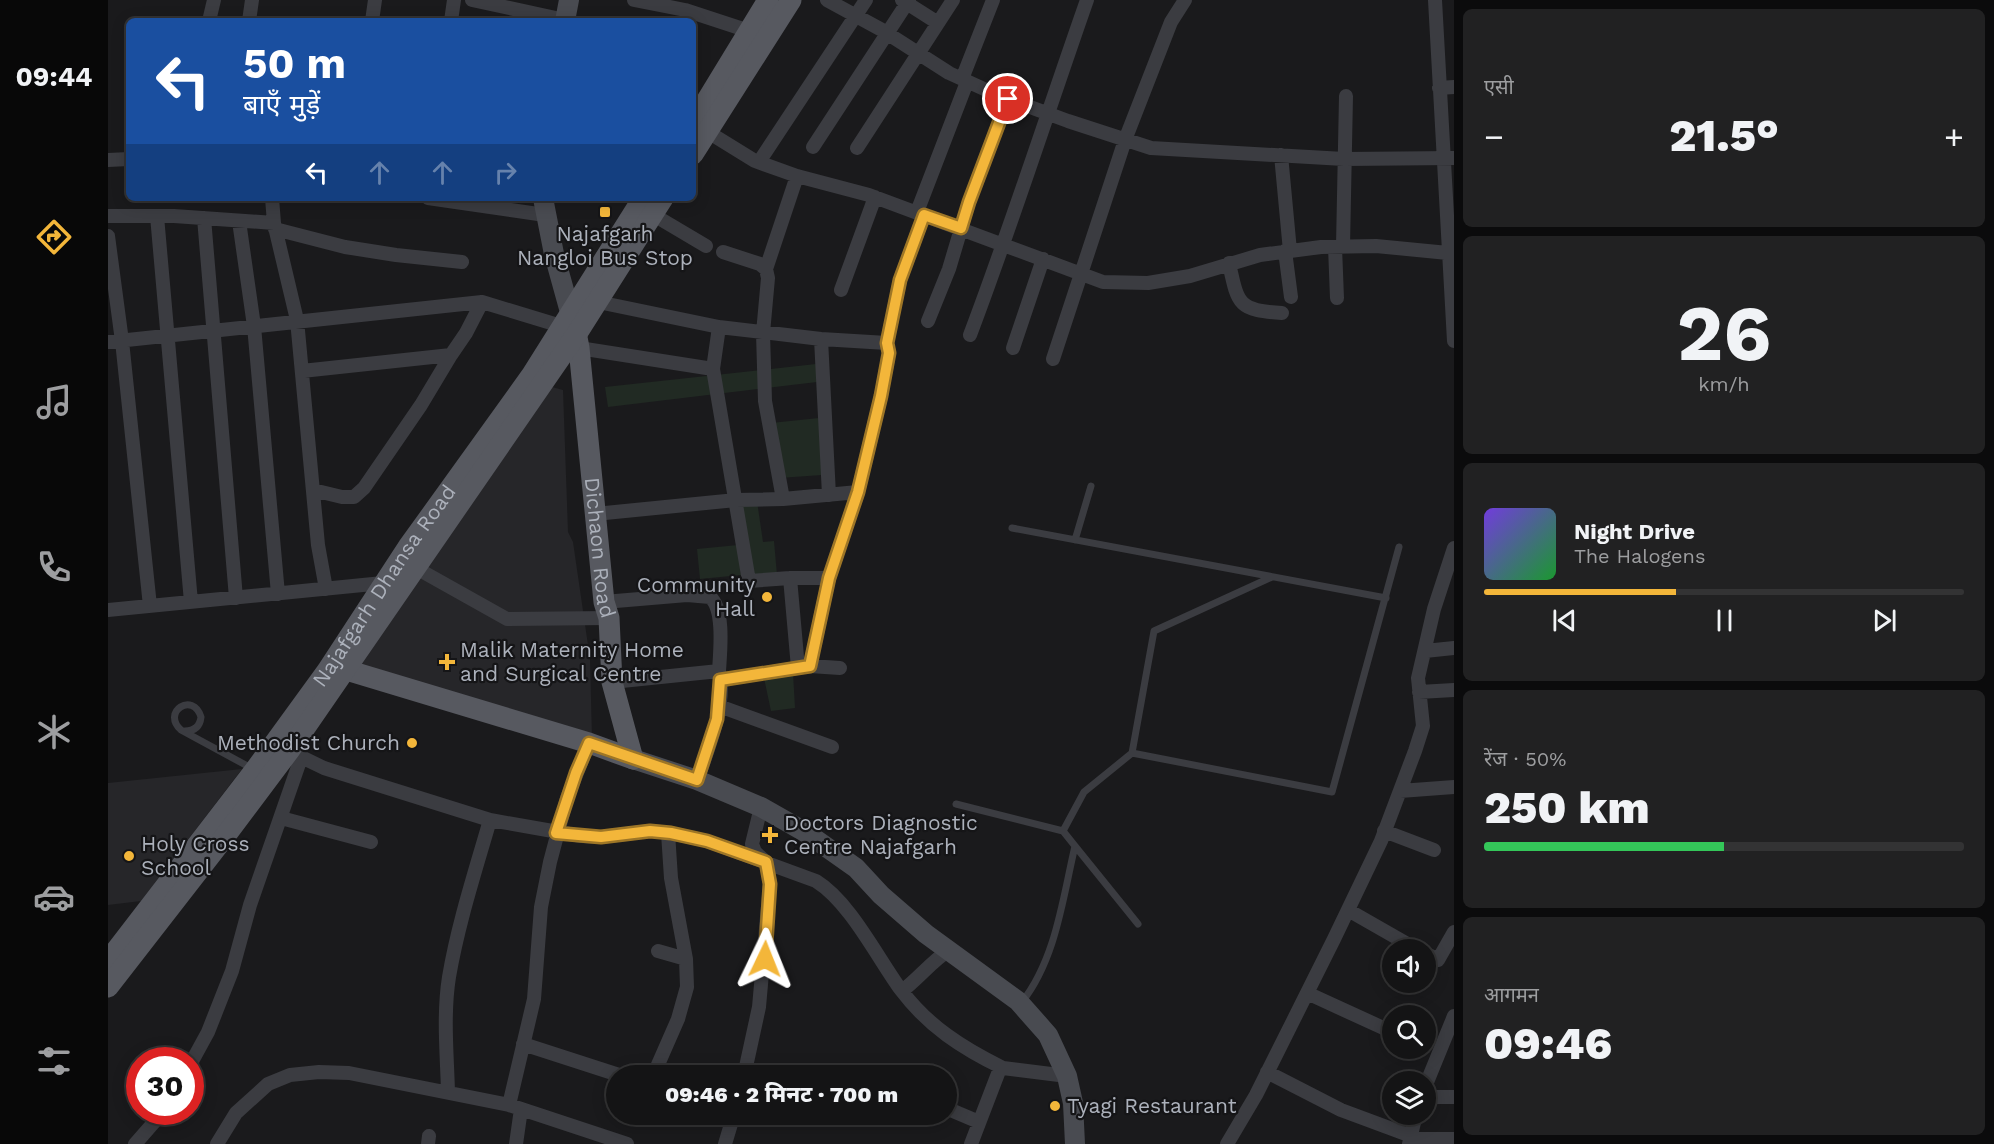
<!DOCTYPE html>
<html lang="hi">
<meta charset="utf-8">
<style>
body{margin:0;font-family:"Work Sans","Noto Sans Devanagari",sans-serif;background:#212122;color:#f1f3f6;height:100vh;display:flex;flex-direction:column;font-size:22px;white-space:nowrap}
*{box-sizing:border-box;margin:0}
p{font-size:20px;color:#9d9ea0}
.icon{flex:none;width:33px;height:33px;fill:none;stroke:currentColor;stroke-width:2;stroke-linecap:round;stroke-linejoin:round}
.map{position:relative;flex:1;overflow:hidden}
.side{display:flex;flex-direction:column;gap:9px;padding:9px;background:#0b0b0c;width:540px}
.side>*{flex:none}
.banner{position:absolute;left:18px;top:18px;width:570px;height:183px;border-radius:9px;box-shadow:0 3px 15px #0003,0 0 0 2px #333334;background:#1a4fa0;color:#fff;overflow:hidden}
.buttons{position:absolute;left:1274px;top:939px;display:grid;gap:12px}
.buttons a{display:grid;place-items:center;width:54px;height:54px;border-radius:50%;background:#141415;box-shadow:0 3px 15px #0003,0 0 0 2px #333334;font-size:30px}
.speed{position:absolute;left:18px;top:1047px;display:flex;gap:12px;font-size:30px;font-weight:700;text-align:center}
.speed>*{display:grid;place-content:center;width:78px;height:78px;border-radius:50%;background:#141415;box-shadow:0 3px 15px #0003,0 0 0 2px #333334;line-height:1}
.speed .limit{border:9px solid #d22;background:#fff;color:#111}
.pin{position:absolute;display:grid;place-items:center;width:51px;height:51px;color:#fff;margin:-26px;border:3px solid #fff;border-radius:50%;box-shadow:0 2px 6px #0007}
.me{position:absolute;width:66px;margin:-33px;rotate:2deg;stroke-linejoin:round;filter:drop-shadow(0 0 4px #0008)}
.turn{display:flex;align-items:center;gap:21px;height:126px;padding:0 18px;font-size:27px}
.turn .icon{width:78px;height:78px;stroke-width:2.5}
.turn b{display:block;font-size:42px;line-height:51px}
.lanes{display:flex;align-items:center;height:57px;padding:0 18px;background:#0003;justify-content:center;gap:30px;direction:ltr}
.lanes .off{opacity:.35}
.big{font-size:45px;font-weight:800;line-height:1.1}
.side .widget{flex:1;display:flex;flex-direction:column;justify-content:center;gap:9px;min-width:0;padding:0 21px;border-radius:9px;background:#212122}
.side .dial{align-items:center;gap:0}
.dial b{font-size:78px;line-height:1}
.song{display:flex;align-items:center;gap:18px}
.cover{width:72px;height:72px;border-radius:9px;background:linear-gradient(135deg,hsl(260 70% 55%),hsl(130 70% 35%))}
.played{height:6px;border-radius:3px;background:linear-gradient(90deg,#f3b63a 40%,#333334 40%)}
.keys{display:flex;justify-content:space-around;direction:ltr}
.heat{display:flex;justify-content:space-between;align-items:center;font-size:33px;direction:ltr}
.charge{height:9px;border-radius:4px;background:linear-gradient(90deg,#34c759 50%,#333334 0)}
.trip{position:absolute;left:498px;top:1065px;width:351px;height:60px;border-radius:30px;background:#141415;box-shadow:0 3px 15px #0003,0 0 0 2px #333334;font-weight:800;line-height:60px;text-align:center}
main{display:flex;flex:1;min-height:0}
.dock{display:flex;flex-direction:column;width:108px;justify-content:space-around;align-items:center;background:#080808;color:#9d9ea0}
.dock .icon{width:42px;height:42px}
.dock .current{color:#f3b63a}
.dock b{font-size:27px;color:#f1f3f6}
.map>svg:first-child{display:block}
</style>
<main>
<nav class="dock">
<b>09:44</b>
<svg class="icon current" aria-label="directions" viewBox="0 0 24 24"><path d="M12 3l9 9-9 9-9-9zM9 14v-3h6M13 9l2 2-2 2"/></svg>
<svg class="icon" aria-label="music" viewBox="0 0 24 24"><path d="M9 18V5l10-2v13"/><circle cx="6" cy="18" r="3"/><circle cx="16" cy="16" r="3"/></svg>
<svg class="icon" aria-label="phone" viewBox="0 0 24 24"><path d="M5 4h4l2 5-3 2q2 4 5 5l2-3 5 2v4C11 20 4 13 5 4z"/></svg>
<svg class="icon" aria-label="climate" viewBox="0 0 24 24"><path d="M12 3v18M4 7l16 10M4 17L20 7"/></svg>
<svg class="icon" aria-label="car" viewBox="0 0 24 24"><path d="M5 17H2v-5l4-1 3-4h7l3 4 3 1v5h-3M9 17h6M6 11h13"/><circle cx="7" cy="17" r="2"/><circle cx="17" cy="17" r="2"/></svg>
<svg class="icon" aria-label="filters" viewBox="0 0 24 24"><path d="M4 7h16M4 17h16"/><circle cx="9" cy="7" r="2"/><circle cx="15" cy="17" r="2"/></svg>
</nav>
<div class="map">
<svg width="1346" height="1144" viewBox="0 0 1346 1144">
<rect width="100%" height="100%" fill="#1a1a1c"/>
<path fill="#262629" d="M 444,387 L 455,390 L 460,532 L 465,542 L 482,659 L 484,739 L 249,665 Z
M 134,769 L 33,901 L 0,905 L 0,783 Z"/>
<path fill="#212a23" d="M 708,364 L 709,382 L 500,407 L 497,387 Z
M 711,418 L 714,475 L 671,478 L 663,423 Z
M 649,501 L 655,542 L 666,541 L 669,575 L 645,575 L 633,504 Z
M 630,545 L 633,575 L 592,579 L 589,549 Z
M 685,673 L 687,708 L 663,711 L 656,678 Z"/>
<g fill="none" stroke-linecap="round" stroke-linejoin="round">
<path stroke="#3b3c41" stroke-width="7" d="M 904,528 L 1278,598
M 967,540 L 983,486
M 77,731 C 87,731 92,726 93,717 C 85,691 53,712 73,730 L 145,769
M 1024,753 L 1224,792 L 1291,547
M 848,804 L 955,831
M 967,846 L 1030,924
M 914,1002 C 948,959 955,897 967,846 L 955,831 L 976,792 L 1024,753 L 1046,631 L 1164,577"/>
<path stroke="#3b3c41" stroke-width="14" d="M 364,0 L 457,20
M 526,0 L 577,10 L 641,31
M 719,0 L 774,30 L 841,73 L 887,94 L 960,121 L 1043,148 L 1236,159 L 1346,158
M 794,0 L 830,23
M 1327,0 L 1346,341
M 101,21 L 106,0
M 141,21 L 144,0
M 264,21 L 267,0
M 343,21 L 346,0
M 854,79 L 885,0
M 1331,88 L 1346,87
M 600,132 L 647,161 L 689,176 L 761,195 L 995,282 L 1040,283 L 1082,276 L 1152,255 L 1213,247 L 1268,246 L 1340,253
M 705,147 L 801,0
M 749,148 L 845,0
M 1173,155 L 1182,251
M 0,160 L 21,159
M 651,162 L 758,0
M 164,198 L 166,223 L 189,320 L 210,545 L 218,589
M 320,198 L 437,215
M 809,212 L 859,82
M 544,214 L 598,246
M 0,216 L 66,216 L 166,223
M 49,216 L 83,602
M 96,218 L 128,598
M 131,221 L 146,326 L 170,594
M 167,229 L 237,247 L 288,255 L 354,262
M 0,236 L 14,341 L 42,606
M 1235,246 L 1238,96
M 1227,247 L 1229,298
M 1177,251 L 1183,297
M 615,252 L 652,264 L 658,269 L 660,278 L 655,333 L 657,401 L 675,499
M 1121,263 C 1130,305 1130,310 1174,313
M 658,269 L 689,176
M 733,290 L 767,197
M 490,302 L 611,327 L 713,339 L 779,343 L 781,353 L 773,396 L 750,492 L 721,578 L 702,666
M 820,321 L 841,269 L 861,202 L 900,99
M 611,327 L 605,369 L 641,581 L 682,578
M 862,335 C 904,224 940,111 979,0
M 713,339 L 721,495
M 0,342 L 374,302 L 453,326
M 779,343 L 792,280 L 816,215
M 471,348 L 605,369
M 905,348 L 935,259
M 945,359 L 1017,140 L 1063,22 L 1077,0
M 194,371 L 343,355
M 205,490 L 234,497 L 246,497 L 256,488 L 313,405 L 343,355 L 358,333 L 374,302
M 487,514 L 628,500 L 675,499 L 750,492
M 308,568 L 399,619 L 501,618
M 496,602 L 579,595 L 602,597 C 617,609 612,653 611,671
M 0,610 L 275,583
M 1317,651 L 1346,648
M 690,668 L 682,578 L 721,578
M 612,680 L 702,666 L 732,668
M 504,682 L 611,671 C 619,703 600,750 589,780
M 1311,692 L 1346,690
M 611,706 L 724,747
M 181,751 L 216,768 L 382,820 L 473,836 L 493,837 L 542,831 L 563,833 L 599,841 L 708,881 C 742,902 769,957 793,990 C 820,1026 854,1048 895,1068
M 1292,791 L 1346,787
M 173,818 L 263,842
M 1276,831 L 1326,850
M 560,833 L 563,878 L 578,959
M 1240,910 L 1310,950
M 1317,953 L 1330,960 L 1346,932
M 794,991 C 811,978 823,962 841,950
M 1199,993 L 1284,1032
M 415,1044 L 514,1076
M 82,1065 L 100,1032 L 124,971 L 142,905 L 193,758
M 1159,1072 L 1233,1110 L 1303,1136
M 545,1076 L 570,1019 L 579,987 L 578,959 L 550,951
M 636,1076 L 651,1007 L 662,883 L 658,862 L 647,852 L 644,844 L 653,807
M 1317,1087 L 1346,1016
M 340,1092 C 339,1054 335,1015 341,977 C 350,924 367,872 382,820
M 1317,1097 L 1346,1097
M 401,1105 L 426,999 L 433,907 L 442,862 L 459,798 L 481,743
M 838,1108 L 871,1122
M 1302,1139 L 1346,1139
M 27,1144 L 55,1112
M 109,1144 L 128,1113 L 160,1084 L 182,1075 L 211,1072 L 241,1073 L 401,1105 L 519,1144
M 320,1144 L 321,1136
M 408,1144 L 413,1109
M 617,1144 L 626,1114
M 863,1144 L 891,1071 L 895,1068 L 959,1076
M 1119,1144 L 1148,1095 L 1226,939 L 1273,841 L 1307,751 L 1315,726 L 1310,678 L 1326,609 L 1346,548
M 1301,1144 L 1308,1114"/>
<path stroke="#494b51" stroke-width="20" d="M 457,21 L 461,0
M 435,198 L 446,254 L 462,312
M 525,759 L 589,780 L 653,807 L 697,832 L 748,868 L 773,895 L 818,934 L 910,1001 L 940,1035 L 959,1076 L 965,1103 L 967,1144"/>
<g stroke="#575960" stroke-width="21">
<path d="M 585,123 L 660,0"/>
<path d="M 585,154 L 683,0"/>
<path id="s1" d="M 467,327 L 471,348 L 496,602 L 501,618 L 504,682 L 525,759"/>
<path d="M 225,666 L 481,743 L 525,759"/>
<path id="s2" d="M 0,961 L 147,770 L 219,671 L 300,547 L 423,376 L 535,198"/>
<path d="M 0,987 L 115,839 L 181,751 L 468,335 L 555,198"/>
</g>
</g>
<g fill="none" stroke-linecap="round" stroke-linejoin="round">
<defs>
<path id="route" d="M 657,959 L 662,884 L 658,862 L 599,841 L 563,833 L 542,831 L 493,837 L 448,833 L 468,773 L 481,743 L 589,780 L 609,719 L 612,680 L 702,666 L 721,578 L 750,492 L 773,396 L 781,353 L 779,343 L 792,280 L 816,215 L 853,228 L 861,202 L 900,99"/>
</defs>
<use href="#route" stroke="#9e7626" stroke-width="15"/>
<use href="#route" stroke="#f3b63a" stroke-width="10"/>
</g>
<g fill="#f3b63a" stroke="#151517" stroke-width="2">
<rect x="491" y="206" width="12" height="12" rx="3"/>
<circle cx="659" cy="597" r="6"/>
<path d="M336 653h6v6h6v6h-6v6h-6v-6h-6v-6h6z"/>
<circle cx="304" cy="743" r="6"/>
<path d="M659 826h6v6h6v6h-6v6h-6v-6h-6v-6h6z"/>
<circle cx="21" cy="856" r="6"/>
<circle cx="947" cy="1106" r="6"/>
</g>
<g text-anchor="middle" stroke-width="4.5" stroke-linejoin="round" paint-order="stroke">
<g font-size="21" fill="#acb1bb" stroke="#151517" text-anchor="start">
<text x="497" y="241" text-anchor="middle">Najafgarh<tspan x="497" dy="24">Nangloi Bus Stop</tspan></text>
<text x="647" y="592" text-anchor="end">Community<tspan x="647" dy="24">Hall</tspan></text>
<text x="352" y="657">Malik Maternity Home<tspan x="352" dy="24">and Surgical Centre</tspan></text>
<text x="292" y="750" text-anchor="end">Methodist Church</text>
<text x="676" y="830">Doctors Diagnostic<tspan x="676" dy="24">Centre Najafgarh</tspan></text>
<text x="33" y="851">Holy Cross<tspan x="33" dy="24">School</tspan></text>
<text x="959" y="1113">Tyagi Restaurant</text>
</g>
<g font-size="21" fill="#acb1bb" stroke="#151517">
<text dy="7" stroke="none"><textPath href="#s1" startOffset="222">Dichaon Road</textPath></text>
<text dy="7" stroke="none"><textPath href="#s2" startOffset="466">Najafgarh Dhansa Road</textPath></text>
</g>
</g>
</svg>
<div class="buttons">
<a><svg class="icon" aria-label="sound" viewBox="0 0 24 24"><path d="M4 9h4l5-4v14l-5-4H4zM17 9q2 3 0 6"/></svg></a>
<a><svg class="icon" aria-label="search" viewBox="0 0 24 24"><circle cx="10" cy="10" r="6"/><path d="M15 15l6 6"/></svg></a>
<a><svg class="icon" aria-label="layers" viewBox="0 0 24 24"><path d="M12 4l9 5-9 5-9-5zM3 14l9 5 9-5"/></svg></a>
</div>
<div class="speed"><div class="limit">30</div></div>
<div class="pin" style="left:900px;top:99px;background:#d93025"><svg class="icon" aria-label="arrive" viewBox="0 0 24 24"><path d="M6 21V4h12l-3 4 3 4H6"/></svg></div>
<svg class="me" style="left:657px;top:959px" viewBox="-20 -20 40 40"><path d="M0-17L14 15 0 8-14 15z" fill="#f3b63a" stroke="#fff" stroke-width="4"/></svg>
<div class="trip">09:46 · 2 मिनट · 700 m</div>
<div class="banner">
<div class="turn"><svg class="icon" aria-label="left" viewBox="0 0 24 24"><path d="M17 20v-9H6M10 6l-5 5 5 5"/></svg><div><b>50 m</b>बाएँ मुड़ें</div></div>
<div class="lanes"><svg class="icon" aria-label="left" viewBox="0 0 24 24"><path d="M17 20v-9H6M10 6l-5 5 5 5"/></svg><svg class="icon off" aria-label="ahead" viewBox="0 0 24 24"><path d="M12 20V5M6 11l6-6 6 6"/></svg><svg class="icon off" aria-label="ahead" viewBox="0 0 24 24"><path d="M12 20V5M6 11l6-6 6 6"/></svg><svg class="icon off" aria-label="right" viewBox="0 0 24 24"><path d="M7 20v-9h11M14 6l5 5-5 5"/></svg></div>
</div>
</div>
<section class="side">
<div class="widget"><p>एसी</p>
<div class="heat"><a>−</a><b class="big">21.5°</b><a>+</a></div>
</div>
<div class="widget dial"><b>26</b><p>km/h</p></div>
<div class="widget">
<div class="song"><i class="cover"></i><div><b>Night Drive</b><p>The Halogens</p></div></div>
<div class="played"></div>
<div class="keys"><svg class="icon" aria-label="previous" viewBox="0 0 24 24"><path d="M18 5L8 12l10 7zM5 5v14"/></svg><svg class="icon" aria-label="pause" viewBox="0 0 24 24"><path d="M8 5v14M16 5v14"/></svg><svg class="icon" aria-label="next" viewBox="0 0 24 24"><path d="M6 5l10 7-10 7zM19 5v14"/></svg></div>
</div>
<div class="widget"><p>रेंज · 50%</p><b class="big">250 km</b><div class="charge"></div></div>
<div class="widget"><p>आगमन</p><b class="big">09:46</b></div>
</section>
</main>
